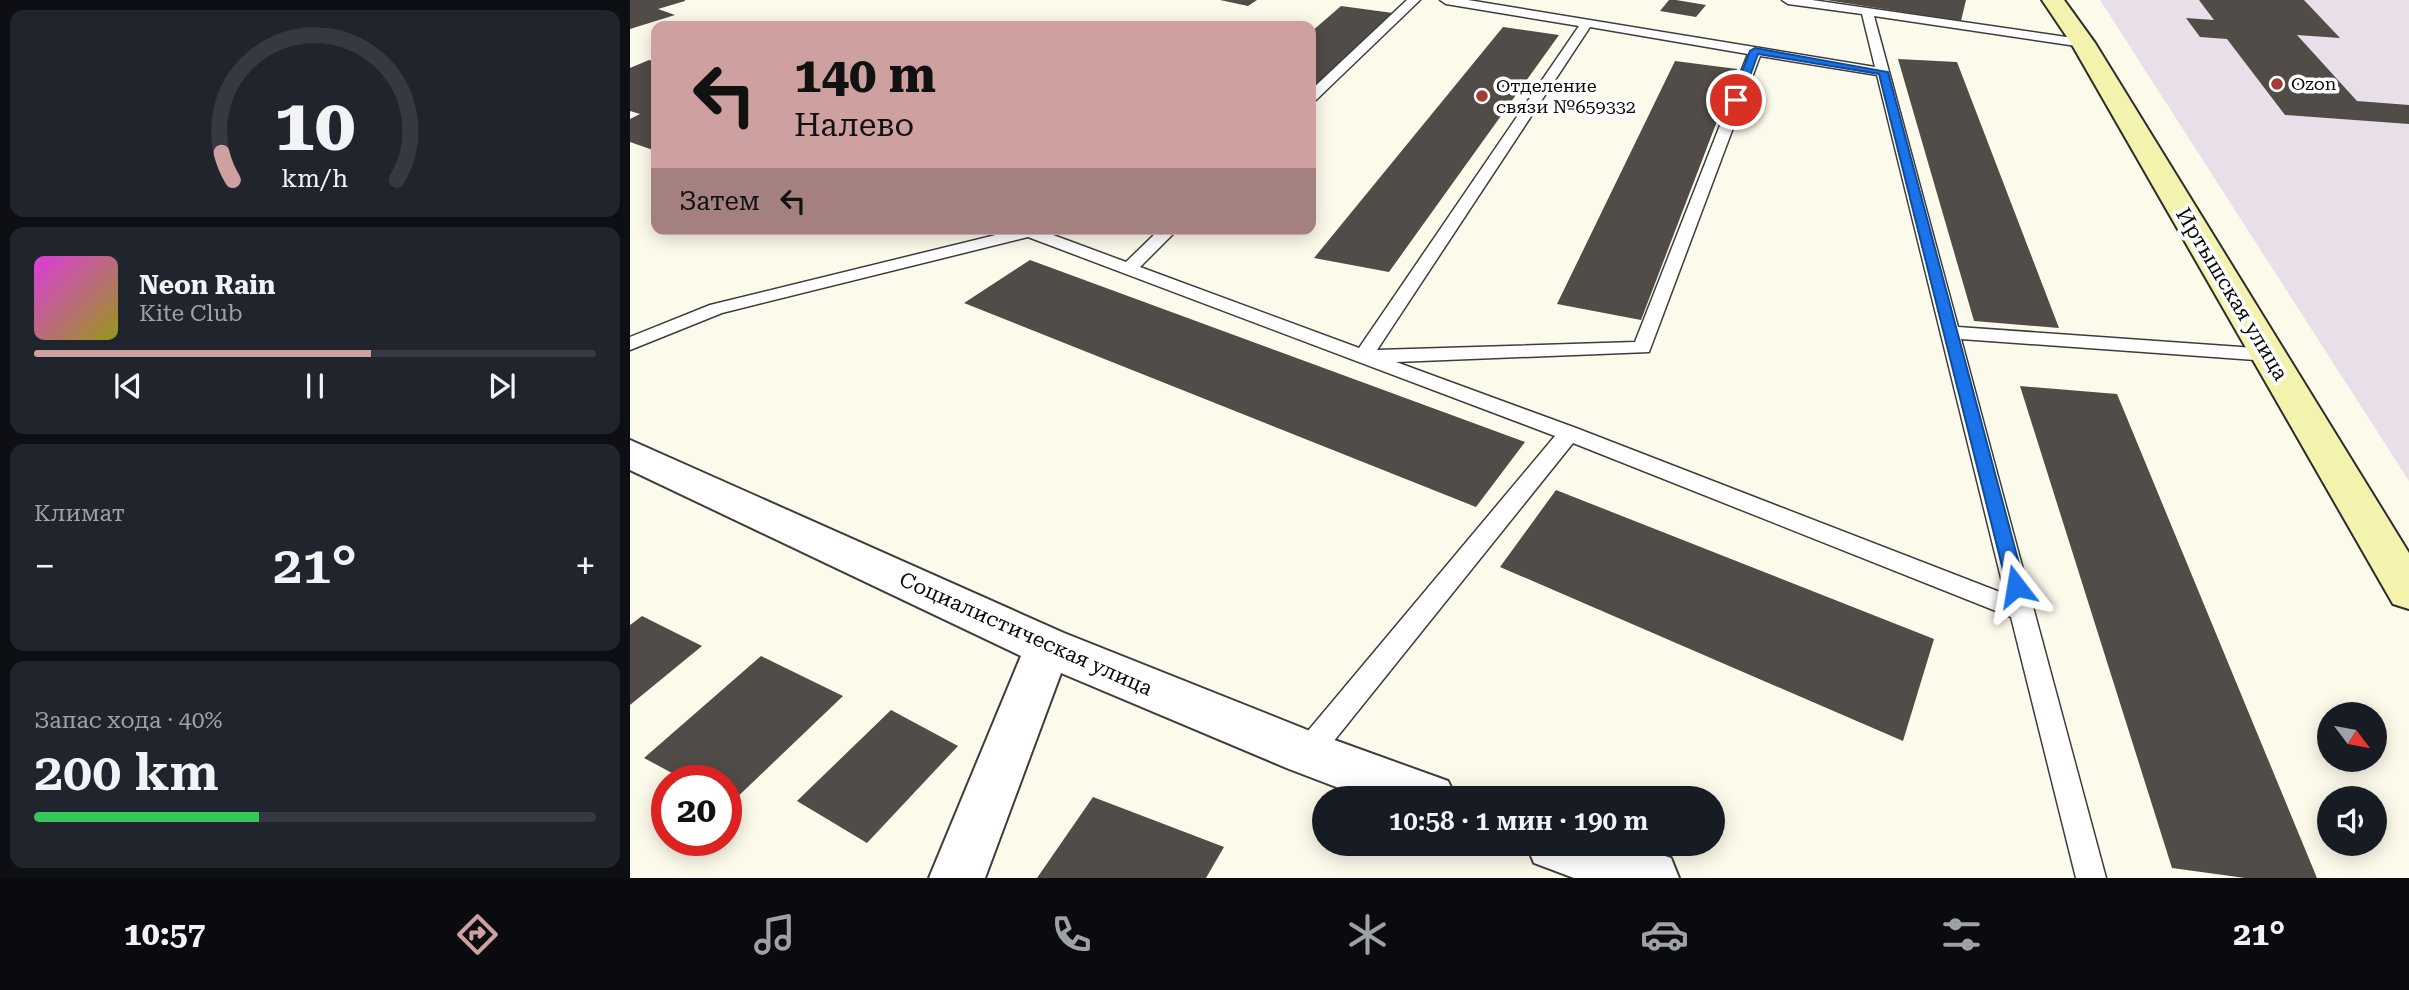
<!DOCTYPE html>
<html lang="ru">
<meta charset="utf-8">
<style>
body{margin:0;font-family:"Roboto Serif",serif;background:#20242c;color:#f1f3f6;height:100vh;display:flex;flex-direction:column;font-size:26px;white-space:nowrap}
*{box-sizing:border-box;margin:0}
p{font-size:23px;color:#9ea1a6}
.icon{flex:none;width:38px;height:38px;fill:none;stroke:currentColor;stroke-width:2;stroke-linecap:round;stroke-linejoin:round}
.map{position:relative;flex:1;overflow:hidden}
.details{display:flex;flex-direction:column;gap:10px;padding:10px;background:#0d0f14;width:630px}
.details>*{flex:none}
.banner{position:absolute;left:21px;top:21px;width:665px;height:214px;border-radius:14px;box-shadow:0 4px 18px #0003;background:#cfa0a0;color:#111;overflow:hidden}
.needle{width:46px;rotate:122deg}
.controls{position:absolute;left:1687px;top:702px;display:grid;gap:14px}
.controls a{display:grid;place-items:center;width:70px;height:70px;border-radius:50%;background:#171b24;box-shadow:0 4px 18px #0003;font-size:35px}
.speed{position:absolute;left:21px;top:765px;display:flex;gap:14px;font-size:35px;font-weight:700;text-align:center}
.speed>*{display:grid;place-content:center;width:91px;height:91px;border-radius:50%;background:#171b24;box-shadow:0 4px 18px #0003;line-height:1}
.speed .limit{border:10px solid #d22;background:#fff;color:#111}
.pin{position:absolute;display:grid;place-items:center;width:60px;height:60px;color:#fff;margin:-30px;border:4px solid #fff;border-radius:50%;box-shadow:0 2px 7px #0007}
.me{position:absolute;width:77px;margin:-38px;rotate:346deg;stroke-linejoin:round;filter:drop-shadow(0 0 5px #0008)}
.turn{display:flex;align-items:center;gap:24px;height:147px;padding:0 28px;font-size:32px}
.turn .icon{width:91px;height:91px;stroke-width:2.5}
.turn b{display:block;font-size:49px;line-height:60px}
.then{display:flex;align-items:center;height:66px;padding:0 28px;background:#0003;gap:14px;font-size:26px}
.big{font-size:52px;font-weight:600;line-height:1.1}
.details .tile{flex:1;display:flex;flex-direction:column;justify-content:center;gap:10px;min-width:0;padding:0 24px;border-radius:14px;background:#20242c}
.details .dial{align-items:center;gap:0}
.dial svg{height:182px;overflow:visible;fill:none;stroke:#363941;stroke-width:7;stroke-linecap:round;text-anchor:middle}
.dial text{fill:#f1f3f6;stroke:none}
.song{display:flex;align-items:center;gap:21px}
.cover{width:84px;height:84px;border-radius:10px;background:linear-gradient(135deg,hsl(300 70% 55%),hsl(60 70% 35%))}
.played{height:7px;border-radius:4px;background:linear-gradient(90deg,#cfa0a0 60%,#363941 60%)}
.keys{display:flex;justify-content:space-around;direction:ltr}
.heat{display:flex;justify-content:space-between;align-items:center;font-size:38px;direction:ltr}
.charge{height:10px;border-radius:5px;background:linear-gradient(90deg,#34c759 40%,#363941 0)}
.trip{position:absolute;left:682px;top:786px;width:413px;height:70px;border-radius:35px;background:#171b24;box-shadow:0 4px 18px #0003;font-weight:600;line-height:70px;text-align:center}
.tab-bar{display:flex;height:112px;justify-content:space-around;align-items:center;background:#090b0e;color:#9ea1a6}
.tab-bar .icon{width:49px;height:49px}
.tab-bar .on{color:#cfa0a0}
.tab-bar b{font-size:32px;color:#f1f3f6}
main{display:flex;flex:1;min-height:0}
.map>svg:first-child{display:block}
</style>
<main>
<section class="details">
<div class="tile dial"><svg viewBox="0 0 100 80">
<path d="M14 69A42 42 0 1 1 86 69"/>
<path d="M14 69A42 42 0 0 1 9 57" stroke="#cfa0a0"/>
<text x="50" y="56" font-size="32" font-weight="700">10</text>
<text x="50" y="72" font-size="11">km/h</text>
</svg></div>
<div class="tile">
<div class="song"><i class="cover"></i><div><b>Neon Rain</b><p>Kite Club</p></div></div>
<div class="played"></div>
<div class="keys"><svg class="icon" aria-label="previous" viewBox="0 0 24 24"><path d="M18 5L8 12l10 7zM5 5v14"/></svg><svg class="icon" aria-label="pause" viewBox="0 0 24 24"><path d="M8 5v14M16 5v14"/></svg><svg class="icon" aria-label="next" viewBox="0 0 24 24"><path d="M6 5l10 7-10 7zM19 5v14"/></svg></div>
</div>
<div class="tile"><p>Климат</p>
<div class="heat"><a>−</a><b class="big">21°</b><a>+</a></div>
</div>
<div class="tile"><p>Запас хода · 40%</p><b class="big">200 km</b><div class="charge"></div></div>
</section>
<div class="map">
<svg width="1779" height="878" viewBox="0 0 1779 878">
<rect width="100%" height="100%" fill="#fcfaea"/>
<path fill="#e8dfe8" d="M 1470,0 L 1779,0 L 1779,481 Z"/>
<path fill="#514c48" d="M 0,0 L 55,0 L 55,1 L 28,9 L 45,15 L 0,29 Z
M 590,0 L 627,0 L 618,6 Z
M 1039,0 L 1046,0 L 1076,5 L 1066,17 L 1030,11 Z
M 1196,0 L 1336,0 L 1331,21 Z
M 1569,0 L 1674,0 L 1710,38 L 1667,35 L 1727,101 L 1779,105 L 1779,124 L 1655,115 L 1597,39 L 1570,37 L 1556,18 L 1584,20 Z
M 711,6 L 763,13 L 681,90 L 681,32 Z
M 873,27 L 929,35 L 759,272 L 684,258 Z
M 1268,59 L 1327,62 L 1429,328 L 1344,321 Z
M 19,60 L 26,62 L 26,151 L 0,142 L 0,119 L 10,114 L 0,111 L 0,68 Z
M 1045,61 L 1107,69 L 1011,320 L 927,304 Z
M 400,260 L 895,442 L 846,507 L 334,303 Z
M 1390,386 L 1487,394 L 1687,878 L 1615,878 L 1542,868 Z
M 926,490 L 1304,639 L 1273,741 L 870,567 Z
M 12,616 L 72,646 L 0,705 L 0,625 Z
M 131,656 L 213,696 L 99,805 L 96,804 L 96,780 L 55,780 L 14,758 Z
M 261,710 L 328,746 L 237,843 L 167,801 Z
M 463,797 L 594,847 L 576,878 L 407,878 Z"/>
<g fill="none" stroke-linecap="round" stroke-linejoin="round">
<defs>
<path id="lane" d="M 777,0 L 790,0 L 686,100 L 681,101 L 681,90 Z
M 810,0 L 838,0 L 1245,67 L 1232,14 L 1158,4 L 1152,0 L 1182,0 L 1457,40 L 1459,43 L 1453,47 L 1244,16 L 1328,327 L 1639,349 L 1646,351 L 1649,355 L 1646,359 L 1639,361 L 1331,339 L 1476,878 L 1446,878 L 1381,617 L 943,443 L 687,762 L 677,766 L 667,762 L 663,753 L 667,744 L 925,436 L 398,237 L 92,313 L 0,350 L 0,337 L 80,305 L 390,229 L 407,229 L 496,262 L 530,229 L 548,229 L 510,267 L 729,348 L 949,26 L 816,4 ZM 960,27 L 1118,54 L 1005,342 L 747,350 ZM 1130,56 L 1247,75 L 1375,594 L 946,428 L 766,362 L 1019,352 Z"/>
<path id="street" d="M 0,440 L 434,633 L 685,733 L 818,781 L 826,798 L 735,798 L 659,769 L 431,673 L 355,878 L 299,878 L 391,656 L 0,470 Z
M 896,844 L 1000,844 L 1041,858 L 1049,878 L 944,878 L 904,863 Z"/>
<path id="secondary" d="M 1412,0 L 1434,0 L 1465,43 L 1779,553 L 1779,609 L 1763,604 L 1441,43 Z"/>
</defs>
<use href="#lane" stroke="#3d3d3d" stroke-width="3"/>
<use href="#street" stroke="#3d3d3d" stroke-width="4"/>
<use href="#secondary" stroke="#2c2c2c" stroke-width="4"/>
<use href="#lane" fill="#fff" fill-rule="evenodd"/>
<use href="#street" fill="#fff" fill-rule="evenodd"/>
<use href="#secondary" fill="#f4f3ad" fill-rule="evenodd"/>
</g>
<path fill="#1a73e8" stroke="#114b97" stroke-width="2" d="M 1125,48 L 1258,72 L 1395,586 L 1392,591 L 1386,593 L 1379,591 L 1377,586 L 1249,74 L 1128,54 L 1111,100 L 1102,103 L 1101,100 L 1120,51 Z"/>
<g fill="#a63b36" stroke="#fff" stroke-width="2.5">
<circle cx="1647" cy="84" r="7"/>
<circle cx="852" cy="96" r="7"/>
</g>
<g text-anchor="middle" stroke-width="7" stroke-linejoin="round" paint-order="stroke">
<g font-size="18" fill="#0a0a0a" stroke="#fff" text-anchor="start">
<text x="1661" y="90">Ozon</text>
<text x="866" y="92">Отделение<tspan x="866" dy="21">связи №659332</tspan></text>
</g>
<g font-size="21" fill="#0a0a0a" stroke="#fff">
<text transform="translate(1602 294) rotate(59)" y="7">Иртышская улица</text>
<text transform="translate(396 634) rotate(24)" y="7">Социалистическая улица</text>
</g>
</g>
</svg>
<div class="controls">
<a><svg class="needle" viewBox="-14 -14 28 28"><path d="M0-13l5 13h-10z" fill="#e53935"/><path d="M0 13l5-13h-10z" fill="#9ea1a6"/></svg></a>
<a><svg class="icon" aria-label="sound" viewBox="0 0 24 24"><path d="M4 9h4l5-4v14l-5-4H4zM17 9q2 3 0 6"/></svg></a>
</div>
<div class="speed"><div class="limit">20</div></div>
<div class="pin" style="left:1106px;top:100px;background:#d93025"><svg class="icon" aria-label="arrive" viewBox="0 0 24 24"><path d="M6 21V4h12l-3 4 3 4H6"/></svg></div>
<svg class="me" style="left:1386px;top:586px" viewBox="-20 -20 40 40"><path d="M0-17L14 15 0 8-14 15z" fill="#1a73e8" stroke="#fff" stroke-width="4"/></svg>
<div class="trip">10:58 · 1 мин · 190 m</div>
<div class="banner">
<div class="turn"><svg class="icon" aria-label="left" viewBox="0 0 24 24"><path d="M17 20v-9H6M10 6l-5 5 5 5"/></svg><div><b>140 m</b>Налево</div></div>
<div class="then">Затем<svg class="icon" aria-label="left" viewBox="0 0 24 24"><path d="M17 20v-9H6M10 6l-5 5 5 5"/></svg></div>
</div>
</div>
</main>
<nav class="tab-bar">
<b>10:57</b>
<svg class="icon on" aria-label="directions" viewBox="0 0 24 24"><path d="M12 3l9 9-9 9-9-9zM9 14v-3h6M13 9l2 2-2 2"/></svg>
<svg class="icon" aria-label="music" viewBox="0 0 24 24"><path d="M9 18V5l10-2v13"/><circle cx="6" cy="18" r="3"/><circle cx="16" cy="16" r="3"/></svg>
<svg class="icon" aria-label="phone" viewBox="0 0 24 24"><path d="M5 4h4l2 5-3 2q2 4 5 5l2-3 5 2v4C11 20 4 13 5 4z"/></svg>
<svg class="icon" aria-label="climate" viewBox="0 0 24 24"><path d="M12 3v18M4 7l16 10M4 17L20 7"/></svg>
<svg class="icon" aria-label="car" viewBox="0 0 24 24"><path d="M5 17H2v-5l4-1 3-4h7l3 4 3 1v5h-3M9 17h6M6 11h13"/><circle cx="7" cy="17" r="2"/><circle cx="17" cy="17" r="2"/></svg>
<svg class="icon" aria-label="filters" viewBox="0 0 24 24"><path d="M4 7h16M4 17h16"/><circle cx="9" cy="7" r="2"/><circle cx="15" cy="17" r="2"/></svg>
<b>21°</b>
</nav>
